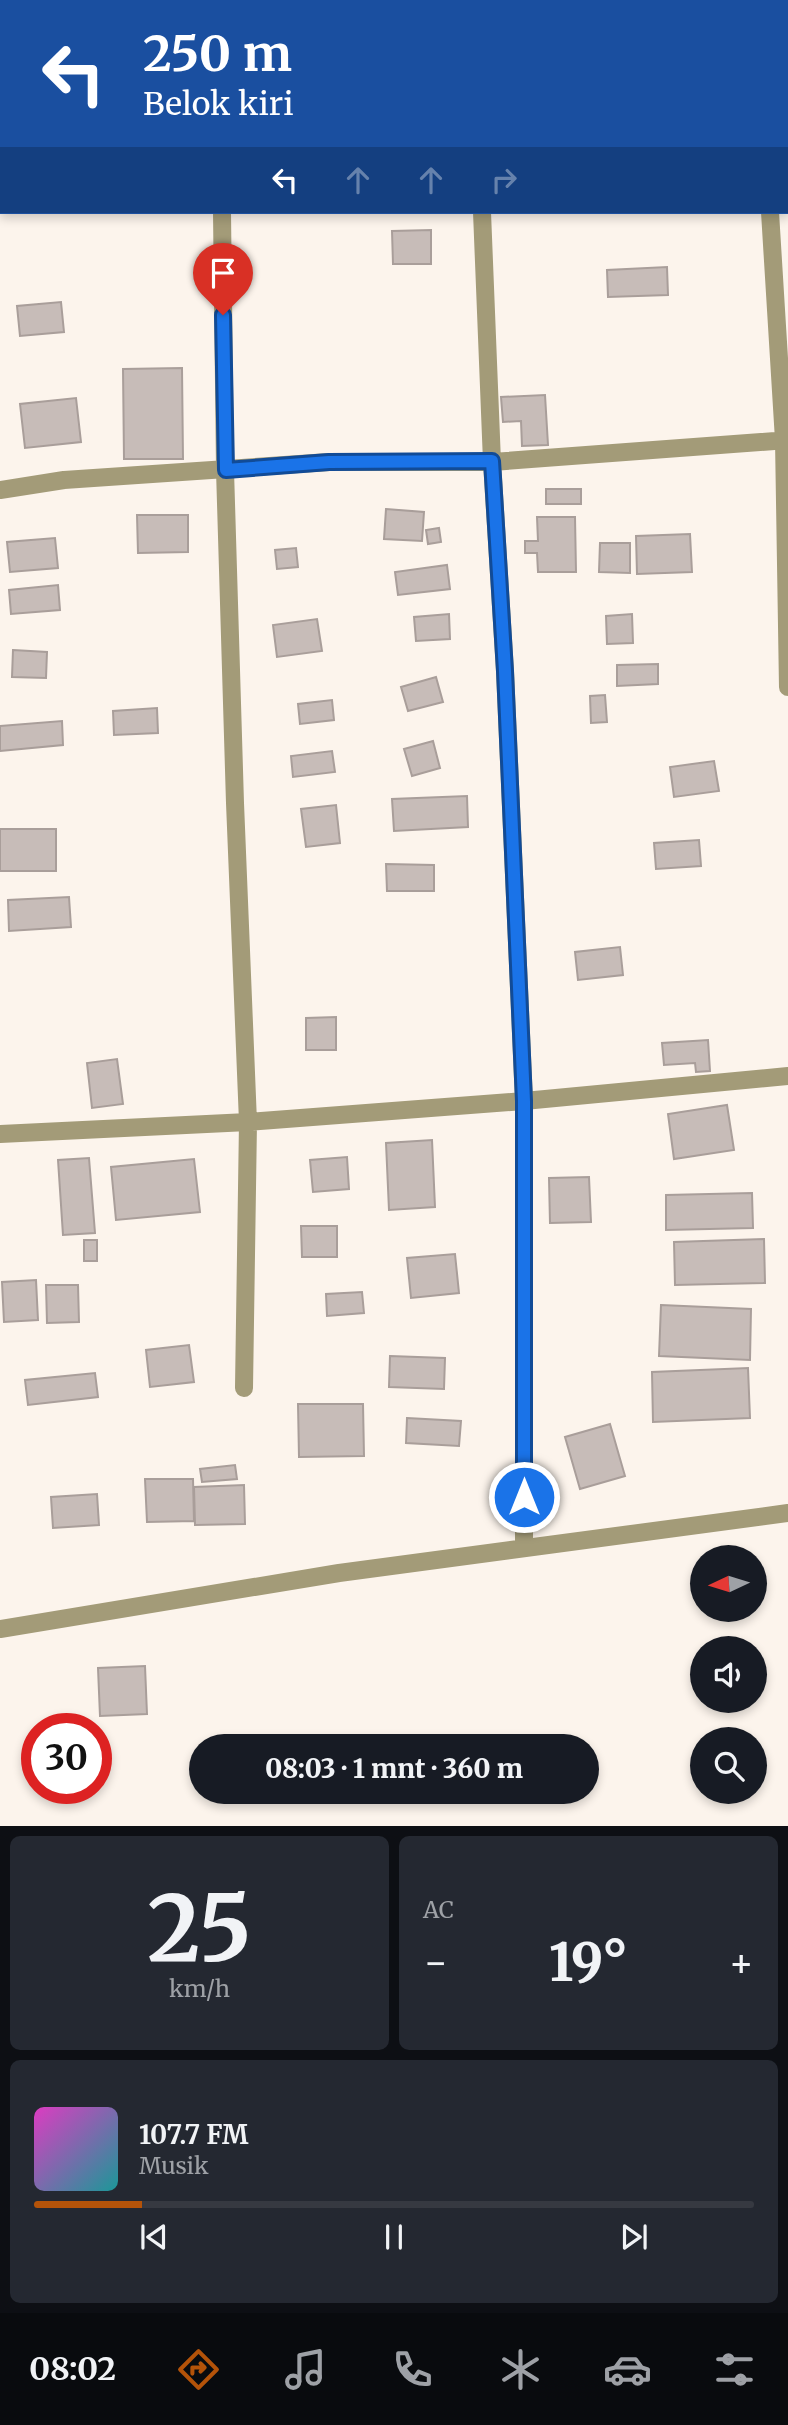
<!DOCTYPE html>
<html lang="id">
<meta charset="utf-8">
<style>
body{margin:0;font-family:Merriweather,serif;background:#242831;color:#f1f3f6;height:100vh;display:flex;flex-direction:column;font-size:26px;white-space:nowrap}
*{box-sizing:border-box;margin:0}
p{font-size:23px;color:#9ea1a6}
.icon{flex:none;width:38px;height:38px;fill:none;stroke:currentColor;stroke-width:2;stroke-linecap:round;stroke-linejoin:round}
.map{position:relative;height:1826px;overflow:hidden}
.side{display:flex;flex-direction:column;gap:10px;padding:10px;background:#0d0f14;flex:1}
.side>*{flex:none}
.banner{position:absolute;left:0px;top:0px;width:789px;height:214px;box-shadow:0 4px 10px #0003;background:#1a4fa0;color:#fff;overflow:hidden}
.needle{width:46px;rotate:266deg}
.controls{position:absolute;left:690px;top:1545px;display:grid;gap:14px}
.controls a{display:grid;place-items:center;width:77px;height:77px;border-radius:50%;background:#171b24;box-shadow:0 4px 10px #0003;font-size:35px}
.speed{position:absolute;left:21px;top:1713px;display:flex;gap:14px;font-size:35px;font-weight:700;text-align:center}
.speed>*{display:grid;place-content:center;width:91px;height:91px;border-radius:50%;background:#171b24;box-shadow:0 4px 10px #0003;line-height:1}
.speed .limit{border:10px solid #d22;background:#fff;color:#111}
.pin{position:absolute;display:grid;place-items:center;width:60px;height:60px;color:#fff;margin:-72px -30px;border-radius:50% 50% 50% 0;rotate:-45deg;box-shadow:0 0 7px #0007}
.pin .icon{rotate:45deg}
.me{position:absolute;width:77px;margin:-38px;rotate:0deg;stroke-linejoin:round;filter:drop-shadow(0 0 5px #0008)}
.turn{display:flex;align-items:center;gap:24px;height:147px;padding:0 28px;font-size:32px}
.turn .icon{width:91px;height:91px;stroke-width:2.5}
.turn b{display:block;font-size:49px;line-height:60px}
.lanes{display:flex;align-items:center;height:66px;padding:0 28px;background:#0003;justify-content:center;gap:35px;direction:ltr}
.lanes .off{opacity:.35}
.big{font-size:52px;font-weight:800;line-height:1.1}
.side .widget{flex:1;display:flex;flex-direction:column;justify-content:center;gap:10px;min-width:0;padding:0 24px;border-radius:10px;background:#242831}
.side .dial{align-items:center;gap:0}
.dial b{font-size:91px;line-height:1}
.song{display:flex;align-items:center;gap:21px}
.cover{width:84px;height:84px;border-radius:10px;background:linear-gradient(135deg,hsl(310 70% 55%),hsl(180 70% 35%))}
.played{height:7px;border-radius:4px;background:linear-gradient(90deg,#b45309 15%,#363941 15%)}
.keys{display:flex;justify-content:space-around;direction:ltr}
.heat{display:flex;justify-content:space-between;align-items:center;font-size:38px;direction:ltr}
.side .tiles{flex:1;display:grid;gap:10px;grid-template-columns:1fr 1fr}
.widget:last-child{grid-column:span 2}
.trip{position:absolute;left:189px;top:1734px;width:410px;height:70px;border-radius:35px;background:#171b24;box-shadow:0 4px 10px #0003;font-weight:800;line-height:70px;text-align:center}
.tabs{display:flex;height:112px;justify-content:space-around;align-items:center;background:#090b0e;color:#9ea1a6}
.tabs .icon{width:49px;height:49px}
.tabs .on{color:#b45309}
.tabs b{font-size:32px;color:#f1f3f6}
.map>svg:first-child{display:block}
</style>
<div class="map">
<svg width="788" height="1827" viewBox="0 0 788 1827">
<rect width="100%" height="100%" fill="#fcf4ec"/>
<path fill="#c7bcb8" stroke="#a99e9a" stroke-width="2" d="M 431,230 L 431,264 L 393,264 L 392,231 Z
M 667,267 L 668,295 L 608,297 L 607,270 Z
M 61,302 L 64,332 L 20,336 L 17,306 Z
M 182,368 L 183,459 L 124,459 L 123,369 Z
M 545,395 L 548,445 L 522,446 L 521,421 L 503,422 L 501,397 Z
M 76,398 L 81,442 L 25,448 L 20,404 Z
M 546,489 L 581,489 L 581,504 L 546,504 Z
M 386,509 L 424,512 L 422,541 L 384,539 Z
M 137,515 L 188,515 L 188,552 L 138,553 Z
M 537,517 L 575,517 L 576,572 L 538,572 L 537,553 L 525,553 L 525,541 L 538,541 Z
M 439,528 L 441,542 L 428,544 L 426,530 Z
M 690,534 L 692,572 L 637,574 L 636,536 Z
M 55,538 L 58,568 L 10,572 L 7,542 Z
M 600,543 L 630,543 L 630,573 L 599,572 Z
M 296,548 L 298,567 L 277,569 L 275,550 Z
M 447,565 L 450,589 L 398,595 L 395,572 Z
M 58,585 L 60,610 L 11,614 L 9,590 Z
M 449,614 L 450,639 L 416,641 L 414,617 Z
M 632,614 L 633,643 L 607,644 L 606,616 Z
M 317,619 L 322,651 L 277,657 L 273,625 Z
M 13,650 L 47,652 L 46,678 L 12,677 Z
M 658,664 L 658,684 L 617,686 L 617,665 Z
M 436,677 L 443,702 L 408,711 L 401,687 Z
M 605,695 L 607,722 L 591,723 L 590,696 Z
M 332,700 L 334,720 L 300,724 L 298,704 Z
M 157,708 L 158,733 L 114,735 L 113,711 Z
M 62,721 L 63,745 L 0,751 L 0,726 Z
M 433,741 L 440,768 L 412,776 L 404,749 Z
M 332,751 L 335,772 L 293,777 L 291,756 Z
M 714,761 L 719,791 L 674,797 L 670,767 Z
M 467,796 L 468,827 L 394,831 L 392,799 Z
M 336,805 L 340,843 L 306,847 L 301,809 Z
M 0,829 L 56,829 L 56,871 L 0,871 Z
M 699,840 L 701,866 L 656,869 L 654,843 Z
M 386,864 L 434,865 L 434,891 L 387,891 Z
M 69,897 L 71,927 L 9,931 L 8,900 Z
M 620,947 L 623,975 L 578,980 L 575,952 Z
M 336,1017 L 336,1050 L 306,1050 L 306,1018 Z
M 708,1040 L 710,1071 L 696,1072 L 695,1063 L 664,1065 L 662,1043 Z
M 117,1059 L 123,1104 L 92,1108 L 87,1063 Z
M 727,1105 L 734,1150 L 674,1159 L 668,1114 Z
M 432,1140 L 435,1207 L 389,1210 L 386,1143 Z
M 347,1157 L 349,1189 L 313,1192 L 310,1160 Z
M 89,1158 L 95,1233 L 63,1235 L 58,1160 Z
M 194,1159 L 200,1212 L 116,1220 L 111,1167 Z
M 589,1177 L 591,1222 L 550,1223 L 549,1178 Z
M 752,1193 L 753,1228 L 666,1230 L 666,1195 Z
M 301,1226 L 337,1226 L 337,1257 L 302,1257 Z
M 764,1239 L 765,1283 L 675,1285 L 674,1242 Z
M 84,1240 L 97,1240 L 97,1261 L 84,1261 Z
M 455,1254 L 459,1293 L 411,1298 L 407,1258 Z
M 36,1280 L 38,1320 L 4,1322 L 2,1282 Z
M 46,1285 L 78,1285 L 79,1322 L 47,1323 Z
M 362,1292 L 364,1313 L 327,1316 L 326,1294 Z
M 661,1305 L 751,1309 L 750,1360 L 659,1356 Z
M 189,1345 L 194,1382 L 150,1387 L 146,1350 Z
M 390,1356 L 445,1358 L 444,1389 L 389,1387 Z
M 748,1368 L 750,1418 L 653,1422 L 652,1372 Z
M 95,1373 L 98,1397 L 28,1405 L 25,1380 Z
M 298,1404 L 363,1404 L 364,1456 L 299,1457 Z
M 407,1418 L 461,1421 L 459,1446 L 406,1443 Z
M 610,1424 L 625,1476 L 580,1489 L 565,1437 Z
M 235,1465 L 237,1479 L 202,1482 L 200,1469 Z
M 145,1479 L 193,1479 L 194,1521 L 147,1522 Z
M 244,1485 L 245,1524 L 195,1525 L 194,1487 Z
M 97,1494 L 99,1525 L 53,1528 L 51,1497 Z
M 145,1666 L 147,1714 L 100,1716 L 98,1668 Z"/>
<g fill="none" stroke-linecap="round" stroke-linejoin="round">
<path stroke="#a39b78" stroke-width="18" d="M 758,0 L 758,2
M 222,212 L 225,470 L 235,803 L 248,1122 L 244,1388
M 482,212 L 492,462 L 505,671 L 524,1101 L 524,1547
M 770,212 L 784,440 L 788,687
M 0,490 L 64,480 L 329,462 L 492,462 L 788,440
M 0,1134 L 248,1122 L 524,1101 L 788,1076
M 0,1629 L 339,1573 L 788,1513"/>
</g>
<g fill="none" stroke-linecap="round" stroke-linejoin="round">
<defs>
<path id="route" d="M 223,315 L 226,470 L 329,462 L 492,461 L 505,671 L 524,1101 L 524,1497"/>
</defs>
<use href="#route" stroke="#114b97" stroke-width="18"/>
<use href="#route" stroke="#1a73e8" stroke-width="12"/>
</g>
</svg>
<div class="controls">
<a><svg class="needle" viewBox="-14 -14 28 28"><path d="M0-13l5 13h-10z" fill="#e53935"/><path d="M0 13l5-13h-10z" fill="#9ea1a6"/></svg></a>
<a><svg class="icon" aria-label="sound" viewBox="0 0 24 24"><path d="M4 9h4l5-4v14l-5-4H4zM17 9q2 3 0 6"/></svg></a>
<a><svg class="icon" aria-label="search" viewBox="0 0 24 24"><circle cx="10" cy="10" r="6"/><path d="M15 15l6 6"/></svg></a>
</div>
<div class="speed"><div class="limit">30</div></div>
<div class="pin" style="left:223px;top:315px;background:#d93025"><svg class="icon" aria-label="arrive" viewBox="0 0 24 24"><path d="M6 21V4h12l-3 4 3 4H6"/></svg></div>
<svg class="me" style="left:524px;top:1497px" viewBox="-20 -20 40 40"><circle r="17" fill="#1a73e8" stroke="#fff" stroke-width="3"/><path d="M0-11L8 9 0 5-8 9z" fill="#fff"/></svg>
<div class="trip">08:03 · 1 mnt · 360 m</div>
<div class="banner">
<div class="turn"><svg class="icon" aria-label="left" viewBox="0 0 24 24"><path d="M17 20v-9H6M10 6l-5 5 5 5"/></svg><div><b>250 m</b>Belok kiri</div></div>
<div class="lanes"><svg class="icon" aria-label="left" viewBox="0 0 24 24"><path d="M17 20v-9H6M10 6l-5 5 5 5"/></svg><svg class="icon off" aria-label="ahead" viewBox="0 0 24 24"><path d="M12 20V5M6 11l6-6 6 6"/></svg><svg class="icon off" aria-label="ahead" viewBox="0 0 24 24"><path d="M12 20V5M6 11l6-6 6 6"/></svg><svg class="icon off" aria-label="right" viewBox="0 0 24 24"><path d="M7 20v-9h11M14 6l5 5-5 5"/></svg></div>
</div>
</div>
<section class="side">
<div class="tiles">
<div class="widget dial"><b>25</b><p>km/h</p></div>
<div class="widget"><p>AC</p>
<div class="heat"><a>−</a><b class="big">19°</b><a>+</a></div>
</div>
<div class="widget">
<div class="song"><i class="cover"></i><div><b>107.7 FM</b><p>Musik</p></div></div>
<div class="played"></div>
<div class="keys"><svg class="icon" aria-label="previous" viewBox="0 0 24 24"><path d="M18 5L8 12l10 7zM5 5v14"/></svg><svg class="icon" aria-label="pause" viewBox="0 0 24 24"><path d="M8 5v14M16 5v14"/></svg><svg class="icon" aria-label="next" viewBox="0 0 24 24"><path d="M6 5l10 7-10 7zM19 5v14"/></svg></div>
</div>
</div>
</section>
<nav class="tabs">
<b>08:02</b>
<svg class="icon on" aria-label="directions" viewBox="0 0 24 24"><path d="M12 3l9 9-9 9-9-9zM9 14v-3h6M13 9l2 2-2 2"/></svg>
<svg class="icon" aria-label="music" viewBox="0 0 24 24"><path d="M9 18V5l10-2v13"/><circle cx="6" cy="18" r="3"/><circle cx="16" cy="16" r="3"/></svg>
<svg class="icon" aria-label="phone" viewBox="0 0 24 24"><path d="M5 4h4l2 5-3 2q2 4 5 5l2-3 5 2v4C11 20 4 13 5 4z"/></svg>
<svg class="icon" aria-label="climate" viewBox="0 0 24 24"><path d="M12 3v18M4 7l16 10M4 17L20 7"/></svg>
<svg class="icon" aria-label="car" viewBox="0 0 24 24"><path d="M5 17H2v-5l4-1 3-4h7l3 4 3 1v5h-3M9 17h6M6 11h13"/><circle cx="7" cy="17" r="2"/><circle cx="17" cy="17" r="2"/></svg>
<svg class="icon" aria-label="filters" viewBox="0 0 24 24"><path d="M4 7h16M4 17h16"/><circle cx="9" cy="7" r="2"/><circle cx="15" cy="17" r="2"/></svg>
</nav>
